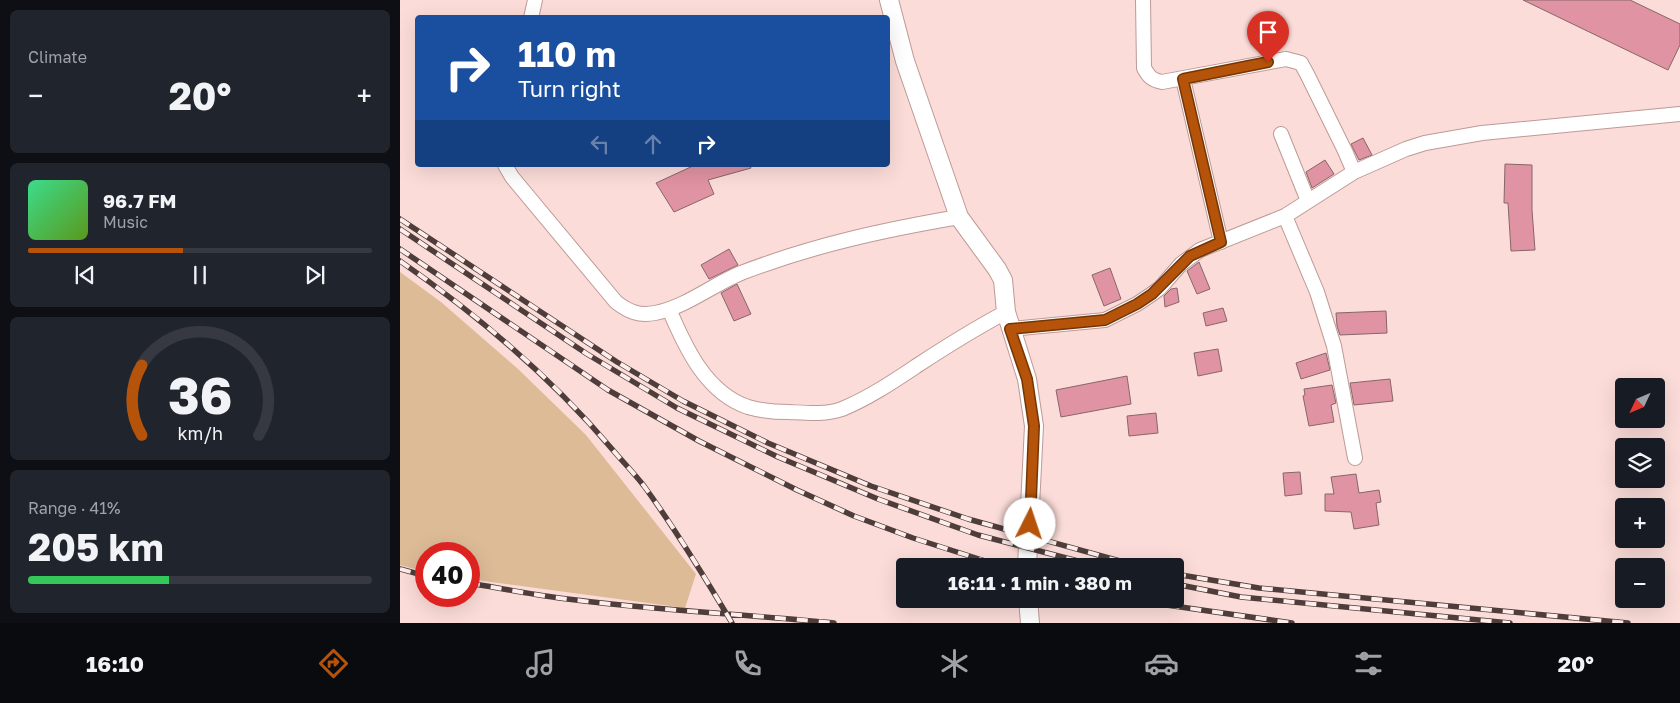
<!DOCTYPE html>
<meta charset="utf-8">
<style>
body{margin:0;font-family:"Golos Text",sans-serif;background:#20242c;color:#f1f3f6;height:100vh;display:flex;flex-direction:column;font-size:19px;white-space:nowrap}
*{box-sizing:border-box;margin:0}
p{font-size:16px;color:#9ea1a6}
.icon{flex:none;width:28px;height:28px;fill:none;stroke:currentColor;stroke-width:2;stroke-linecap:round;stroke-linejoin:round}
.map{position:relative;flex:1;overflow:hidden}
.drawer{display:flex;flex-direction:column;gap:10px;padding:10px;background:#0d0f14;width:400px}
.drawer>*{flex:none}
.top-card{position:absolute;left:15px;top:15px;width:475px;height:152px;border-radius:5px;box-shadow:0 5px 20px #0002;background:#1a4fa0;color:#fff;overflow:hidden}
.needle{width:32px;rotate:226deg}
.fabs{position:absolute;left:1215px;top:378px;display:grid;gap:10px}
.fabs a{display:grid;place-items:center;width:50px;height:50px;border-radius:5px;background:#171b24;box-shadow:0 5px 20px #0002;font-size:25px}
.speed{position:absolute;left:15px;top:542px;display:flex;gap:10px;font-size:25px;font-weight:700;text-align:center}
.speed>*{display:grid;place-content:center;width:65px;height:65px;border-radius:50%;background:#171b24;box-shadow:0 5px 20px #0002;line-height:1}
.speed .limit{border:8px solid #d22;background:#fff;color:#111}
.pin{position:absolute;display:grid;place-items:center;width:42px;height:42px;color:#fff;margin:-51px -21px;border-radius:50% 50% 50% 0;rotate:-45deg;box-shadow:0 0 5px #0007}
.pin .icon{rotate:45deg}
.me{position:absolute;width:55px;margin:-28px;rotate:4deg;stroke-linejoin:round;filter:drop-shadow(0 0 4px #0008)}
.turn{display:flex;align-items:center;gap:18px;height:105px;padding:0 20px;font-size:22px}
.turn .icon{width:65px;height:65px;stroke-width:2.5}
.turn b{display:block;font-size:35px;line-height:42px}
.lanes{display:flex;align-items:center;height:48px;padding:0 20px;background:#0003;justify-content:center;gap:25px;direction:ltr}
.lanes .off{opacity:.35}
.big{font-size:38px;font-weight:700;line-height:1.1}
.drawer .tile{flex:1;display:flex;flex-direction:column;justify-content:center;gap:8px;min-width:0;padding:0 18px;border-radius:8px;background:#20242c}
.drawer .dial{align-items:center;gap:0}
.dial svg{height:130px;overflow:visible;fill:none;stroke:#363941;stroke-width:7;stroke-linecap:round;text-anchor:middle}
.dial text{fill:#f1f3f6;stroke:none}
.song{display:flex;align-items:center;gap:15px}
.cover{width:60px;height:60px;border-radius:8px;background:linear-gradient(135deg,hsl(150 70% 55%),hsl(90 70% 35%))}
.played{height:5px;border-radius:2px;background:linear-gradient(90deg,#b45309 45%,#363941 45%)}
.keys{display:flex;justify-content:space-around;direction:ltr}
.heat{display:flex;justify-content:space-between;align-items:center;font-size:28px;direction:ltr}
.charge{height:8px;border-radius:4px;background:linear-gradient(90deg,#34c759 41%,#363941 0)}
.trip{position:absolute;left:496px;top:558px;width:288px;height:50px;border-radius:5px;background:#171b24;box-shadow:0 5px 20px #0002;font-weight:700;line-height:50px;text-align:center}
.menu{display:flex;height:80px;justify-content:space-around;align-items:center;background:#090b0e;color:#9ea1a6}
.menu .icon{width:35px;height:35px}
.menu .selected{color:#b45309}
.menu b{font-size:22px;color:#f1f3f6}
main{display:flex;flex:1;min-height:0}
.map>svg:first-child{display:block}
</style>
<main>
<section class="drawer">
<div class="tile"><p>Climate</p>
<div class="heat"><a>−</a><b class="big">20°</b><a>+</a></div>
</div>
<div class="tile">
<div class="song"><i class="cover"></i><div><b>96.7 FM</b><p>Music</p></div></div>
<div class="played"></div>
<div class="keys"><svg class="icon" aria-label="previous" viewBox="0 0 24 24"><path d="M18 5L8 12l10 7zM5 5v14"/></svg><svg class="icon" aria-label="pause" viewBox="0 0 24 24"><path d="M8 5v14M16 5v14"/></svg><svg class="icon" aria-label="next" viewBox="0 0 24 24"><path d="M6 5l10 7-10 7zM19 5v14"/></svg></div>
</div>
<div class="tile dial"><svg viewBox="0 0 100 80">
<path d="M14 69A42 42 0 1 1 86 69"/>
<path d="M14 69A42 42 0 0 1 14 26" stroke="#b45309"/>
<text x="50" y="56" font-size="32" font-weight="700">36</text>
<text x="50" y="72" font-size="11">km/h</text>
</svg></div>
<div class="tile"><p>Range · 41%</p><b class="big">205 km</b><div class="charge"></div></div>
</section>
<div class="map">
<svg width="1280" height="623" viewBox="0 0 1280 623">
<rect width="100%" height="100%" fill="#fbdcd8"/>
<path fill="#ddbb97" d="M 0,272 L 41,302 L 117,368 L 186,435 L 296,574 L 285,608 L 69,579 L 69,554 L 26,554 L 26,572 L 0,565 Z"/>
<path fill="#e093a2" stroke="#87666b" d="M 1123,0 L 1230,0 L 1280,24 L 1280,45 L 1268,70 Z
M 963,138 L 972,155 L 959,160 L 951,144 Z
M 925,160 L 934,174 L 912,188 L 906,172 Z
M 1105,164 L 1132,165 L 1132,210 L 1135,250 L 1111,251 L 1108,203 L 1104,203 Z
M 295,165 L 350,165 L 351,168 L 308,180 L 314,194 L 274,212 L 256,183 Z
M 329,249 L 338,265 L 309,279 L 301,265 Z
M 799,262 L 810,289 L 797,294 L 787,271 Z
M 710,268 L 721,299 L 704,306 L 692,275 Z
M 337,284 L 351,314 L 334,321 L 321,293 Z
M 777,288 L 779,302 L 765,307 L 764,296 L 771,289 Z
M 823,308 L 827,321 L 806,326 L 803,313 Z
M 986,311 L 987,333 L 940,335 L 937,326 L 936,313 Z
M 818,349 L 822,371 L 798,376 L 794,353 Z
M 926,353 L 930,370 L 901,379 L 896,363 Z
M 727,376 L 731,404 L 661,417 L 656,390 Z
M 990,379 L 993,401 L 954,405 L 950,383 Z
M 932,385 L 936,403 L 931,405 L 934,422 L 909,426 L 903,396 L 905,395 L 904,389 Z
M 756,413 L 758,433 L 729,436 L 727,416 Z
M 900,472 L 902,494 L 885,496 L 883,473 Z
M 956,474 L 959,493 L 979,490 L 981,502 L 976,503 L 979,525 L 954,529 L 951,512 L 925,511 L 925,494 L 934,494 L 931,477 Z"/>
<g fill="none" stroke-linecap="round" stroke-linejoin="round">
<defs>
<path id="minor" d="M 743,0 L 744,68 C 749,77 752,80 762,82 L 886,59 L 901,63 L 907,74 L 945,151 L 954,172
M 131,18 L 135,0
M 783,79 L 821,242
M 881,134 L 908,201
M 105,165 L 112,177 L 216,302 C 229,312 239,316 255,313 C 286,307 312,285 341,273 C 414,245 483,230 559,217
M 885,216 L 917,292 L 934,346 L 955,458
M 269,309 C 285,347 306,393 348,407 C 362,411 375,412 389,412 C 407,413 425,415 442,409 C 469,398 494,381 518,365 C 547,346 576,328 606,312
M 610,329 L 705,320 L 737,304 L 752,294 L 760,288 L 781,264 L 800,250 L 885,216 L 954,172 L 1006,149 L 1025,143 L 1082,133 L 1280,114"/>
<path id="tertiary" d="M 489,0 L 505,61 L 559,217 L 597,269 L 603,280 L 606,312 L 627,379 L 634,426 L 627,566
M 628,599 L 630,623"/>
</defs>
<use href="#minor" stroke="#be9a95" stroke-width="16"/>
<use href="#tertiary" stroke="#be9a95" stroke-width="20"/>
<use href="#minor" stroke="#fff" stroke-width="14"/>
<use href="#tertiary" stroke="#fff" stroke-width="18"/>
<defs>
<path id="rail" d="M 0,219 L 217,362 L 283,401 L 368,443 L 471,486 L 568,519 L 738,566
M 0,229 L 187,354 L 277,408 L 378,457 L 478,499 L 578,535 L 697,566
M 0,249 L 208,390 L 299,441 L 397,490 L 454,516 L 513,538 L 601,566
M 0,261 C 79,316 149,375 212,449 C 222,461 234,473 244,486 C 276,530 304,576 332,623
M 0,569 L 26,576
M 775,574 L 859,588 L 1228,623
M 69,583 C 99,588 129,594 159,598 C 250,610 343,614 434,623
M 775,584 L 841,597 L 1110,623
M 725,599 L 892,623"/>
</defs>
<use href="#rail" stroke="#4e3d3b" stroke-width="5.5"/>
<use href="#rail" stroke="#fdedeb" stroke-width="4" stroke-dasharray="11" stroke-linecap="butt"/>
</g>
<g fill="none" stroke-linecap="round" stroke-linejoin="round">
<defs>
<path id="route" d="M 630,524 L 634,426 L 627,379 L 610,329 L 705,320 L 737,304 L 752,294 L 790,256 L 821,242 L 783,79 L 868,62"/>
</defs>
<use href="#route" stroke="#753606" stroke-width="12"/>
<use href="#route" stroke="#b45309" stroke-width="9"/>
</g>
</svg>
<div class="fabs">
<a><svg class="needle" viewBox="-14 -14 28 28"><path d="M0-13l5 13h-10z" fill="#e53935"/><path d="M0 13l5-13h-10z" fill="#9ea1a6"/></svg></a>
<a><svg class="icon" aria-label="layers" viewBox="0 0 24 24"><path d="M12 4l9 5-9 5-9-5zM3 14l9 5 9-5"/></svg></a>
<a>+</a>
<a>−</a>
</div>
<div class="speed"><div class="limit">40</div></div>
<div class="pin" style="left:868px;top:62px;background:#d93025"><svg class="icon" aria-label="arrive" viewBox="0 0 24 24"><path d="M6 21V4h12l-3 4 3 4H6"/></svg></div>
<svg class="me" style="left:630px;top:524px" viewBox="-20 -20 40 40"><circle r="19" fill="#fff"/><path d="M0-13L10 11 0 6-10 11z" fill="#b45309"/></svg>
<div class="trip">16:11 · 1 min · 380 m</div>
<div class="top-card">
<div class="turn"><svg class="icon" aria-label="right" viewBox="0 0 24 24"><path d="M7 20v-9h11M14 6l5 5-5 5"/></svg><div><b>110 m</b>Turn right</div></div>
<div class="lanes"><svg class="icon off" aria-label="left" viewBox="0 0 24 24"><path d="M17 20v-9H6M10 6l-5 5 5 5"/></svg><svg class="icon off" aria-label="ahead" viewBox="0 0 24 24"><path d="M12 20V5M6 11l6-6 6 6"/></svg><svg class="icon" aria-label="right" viewBox="0 0 24 24"><path d="M7 20v-9h11M14 6l5 5-5 5"/></svg></div>
</div>
</div>
</main>
<nav class="menu">
<b>16:10</b>
<svg class="icon selected" aria-label="directions" viewBox="0 0 24 24"><path d="M12 3l9 9-9 9-9-9zM9 14v-3h6M13 9l2 2-2 2"/></svg>
<svg class="icon" aria-label="music" viewBox="0 0 24 24"><path d="M9 18V5l10-2v13"/><circle cx="6" cy="18" r="3"/><circle cx="16" cy="16" r="3"/></svg>
<svg class="icon" aria-label="phone" viewBox="0 0 24 24"><path d="M5 4h4l2 5-3 2q2 4 5 5l2-3 5 2v4C11 20 4 13 5 4z"/></svg>
<svg class="icon" aria-label="climate" viewBox="0 0 24 24"><path d="M12 3v18M4 7l16 10M4 17L20 7"/></svg>
<svg class="icon" aria-label="car" viewBox="0 0 24 24"><path d="M5 17H2v-5l4-1 3-4h7l3 4 3 1v5h-3M9 17h6M6 11h13"/><circle cx="7" cy="17" r="2"/><circle cx="17" cy="17" r="2"/></svg>
<svg class="icon" aria-label="filters" viewBox="0 0 24 24"><path d="M4 7h16M4 17h16"/><circle cx="9" cy="7" r="2"/><circle cx="15" cy="17" r="2"/></svg>
<b>20°</b>
</nav>
